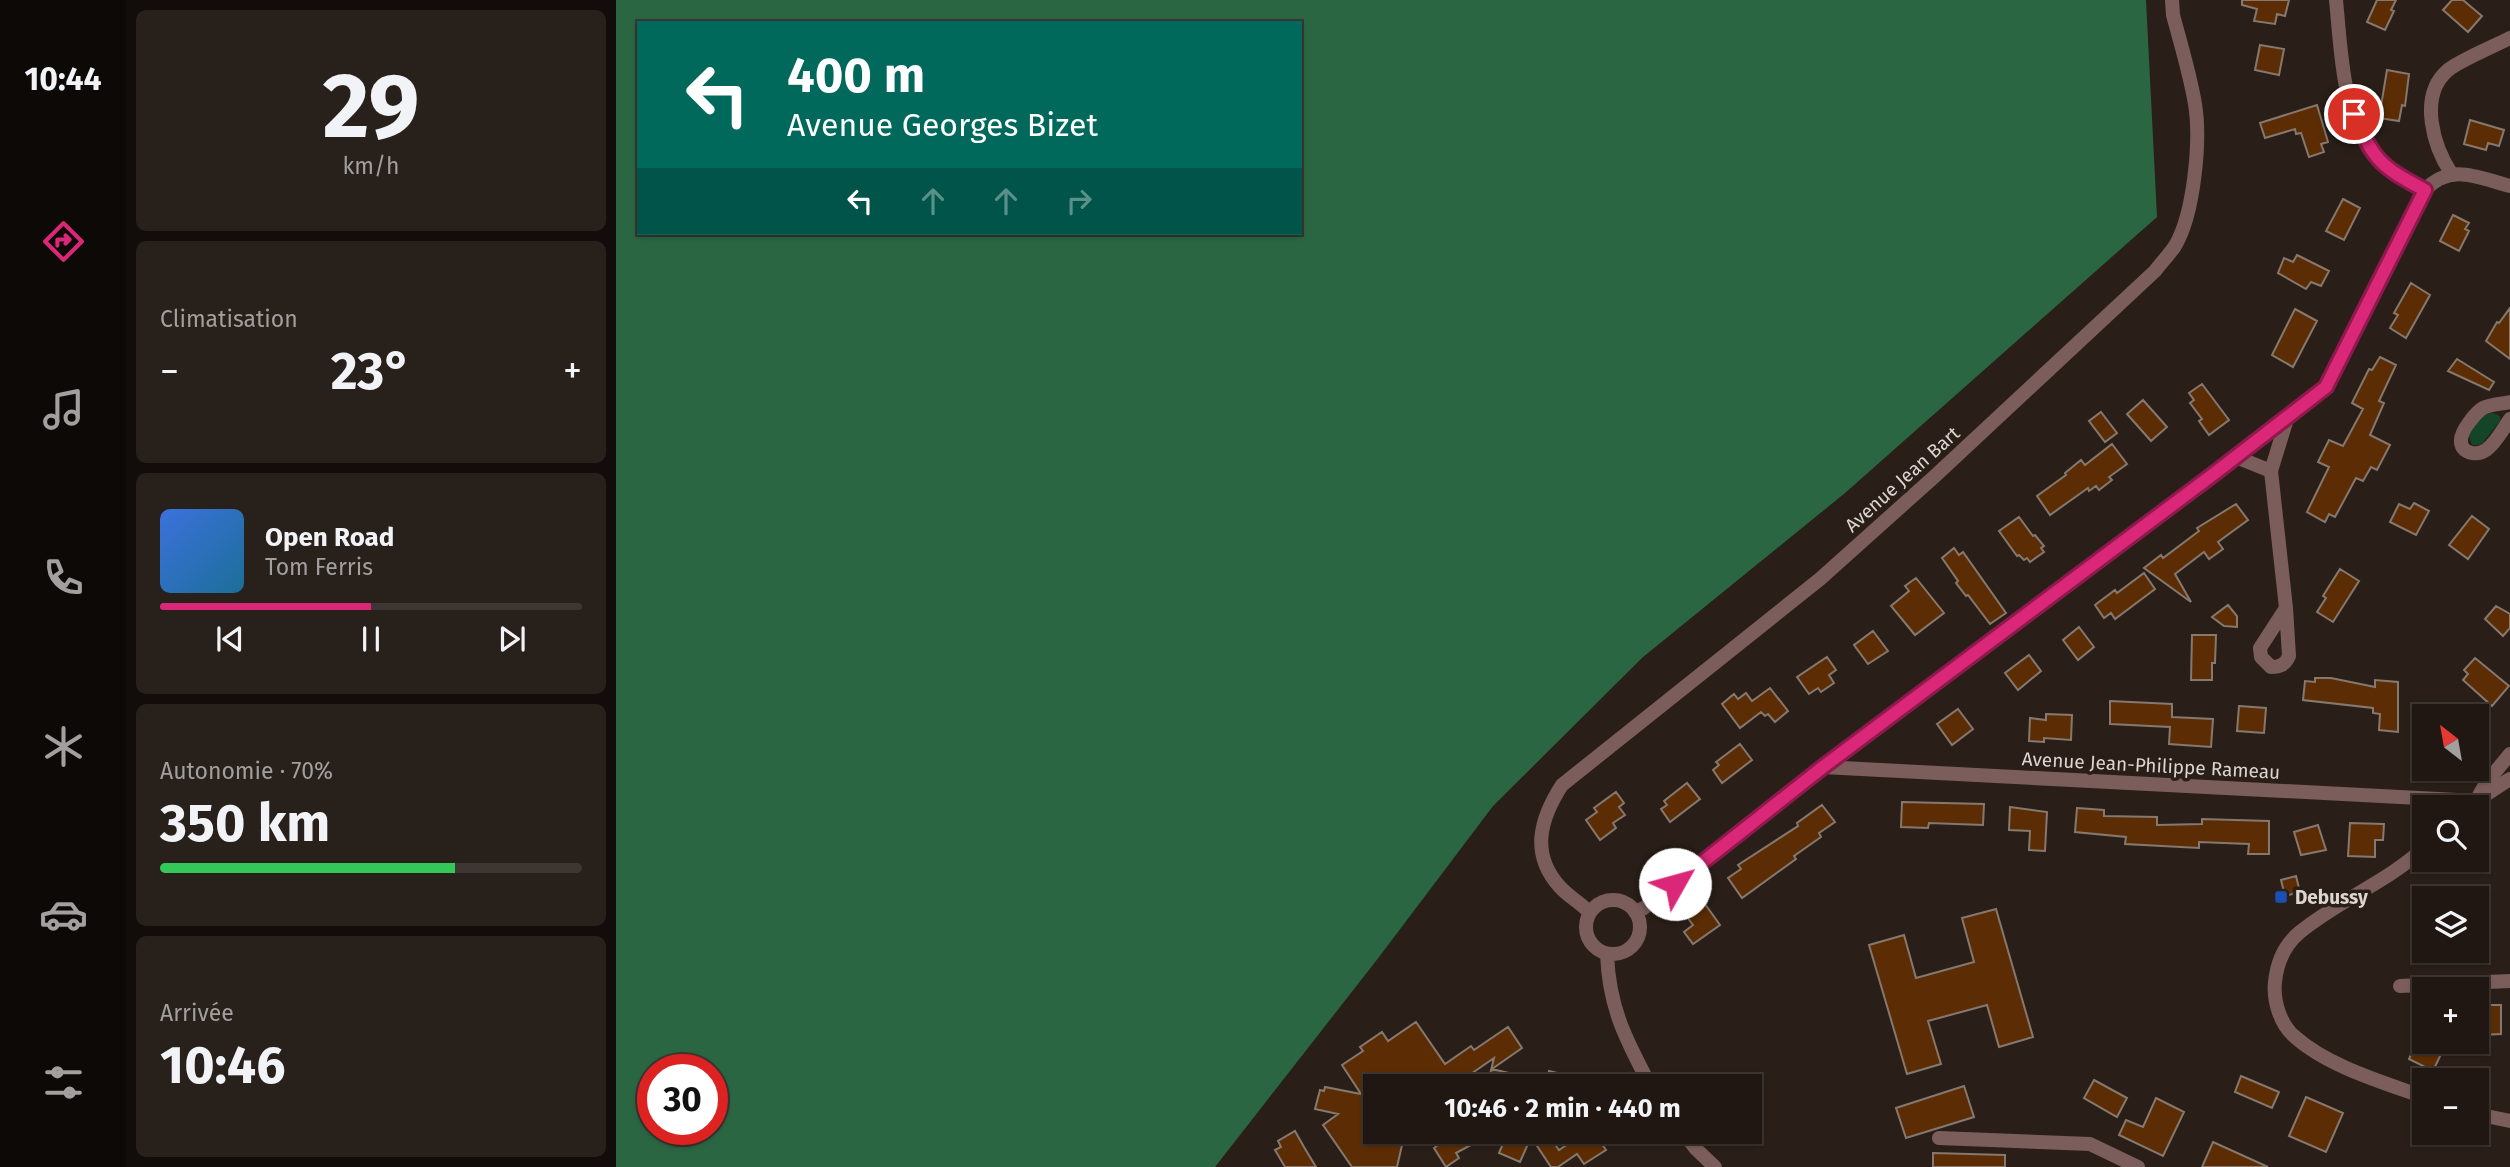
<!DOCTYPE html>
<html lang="fr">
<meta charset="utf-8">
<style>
body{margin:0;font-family:"Fira Sans",sans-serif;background:#28201b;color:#f1f3f6;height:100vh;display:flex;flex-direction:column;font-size:26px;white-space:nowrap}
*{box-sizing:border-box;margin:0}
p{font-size:23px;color:#a29f9f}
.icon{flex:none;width:38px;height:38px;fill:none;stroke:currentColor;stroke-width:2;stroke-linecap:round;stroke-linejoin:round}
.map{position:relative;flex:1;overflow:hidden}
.panel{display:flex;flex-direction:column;gap:10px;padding:10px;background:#120d0a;width:490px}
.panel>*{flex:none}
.guide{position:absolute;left:21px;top:21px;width:665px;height:214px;border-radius:0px;box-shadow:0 2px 5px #0004,0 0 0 2px #3d3632;background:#00695c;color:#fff;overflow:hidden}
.needle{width:46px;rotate:329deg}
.tools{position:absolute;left:1796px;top:704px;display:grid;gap:14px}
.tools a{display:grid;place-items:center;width:77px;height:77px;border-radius:0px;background:#201712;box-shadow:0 2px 5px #0004,0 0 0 2px #3d3632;font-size:35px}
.speed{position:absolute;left:21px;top:1054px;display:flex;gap:14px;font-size:35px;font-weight:700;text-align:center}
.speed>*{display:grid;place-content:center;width:91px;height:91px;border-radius:50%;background:#201712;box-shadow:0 2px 5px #0004,0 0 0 2px #3d3632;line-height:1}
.speed .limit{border:10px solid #d22;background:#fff;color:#111}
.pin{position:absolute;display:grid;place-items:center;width:60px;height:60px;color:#fff;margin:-30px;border:4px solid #fff;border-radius:50%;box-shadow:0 2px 7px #0007}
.me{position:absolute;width:77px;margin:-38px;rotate:52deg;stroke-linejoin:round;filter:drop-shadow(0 0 5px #0008)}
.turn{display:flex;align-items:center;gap:24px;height:147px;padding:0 35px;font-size:32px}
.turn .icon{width:91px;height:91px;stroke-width:2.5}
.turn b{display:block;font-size:49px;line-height:60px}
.lanes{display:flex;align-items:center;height:66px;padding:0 35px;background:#0003;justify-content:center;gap:35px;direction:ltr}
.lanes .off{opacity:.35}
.big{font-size:52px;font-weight:700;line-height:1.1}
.panel .tile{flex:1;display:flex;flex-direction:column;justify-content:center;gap:10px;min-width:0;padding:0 24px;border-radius:10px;background:#28201b}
.panel .dial{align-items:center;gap:0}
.dial b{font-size:91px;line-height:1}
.song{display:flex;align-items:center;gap:21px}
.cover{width:84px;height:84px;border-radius:10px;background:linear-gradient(135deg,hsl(220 70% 55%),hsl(200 70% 35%))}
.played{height:7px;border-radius:4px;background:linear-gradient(90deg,#db2777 50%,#3d3632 50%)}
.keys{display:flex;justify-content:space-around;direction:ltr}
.heat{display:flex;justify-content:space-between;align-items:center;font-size:38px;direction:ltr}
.charge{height:10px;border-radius:5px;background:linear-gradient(90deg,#34c759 70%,#3d3632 0)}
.trip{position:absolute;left:747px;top:1074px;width:399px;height:70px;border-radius:0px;background:#201712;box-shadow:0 2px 5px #0004,0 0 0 2px #3d3632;font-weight:700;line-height:70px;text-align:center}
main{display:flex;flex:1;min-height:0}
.tabs{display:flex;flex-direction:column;width:126px;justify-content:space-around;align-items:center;background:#0d0907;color:#a29f9f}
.tabs .icon{width:49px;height:49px}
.tabs .on{color:#db2777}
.tabs b{font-size:32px;color:#f1f3f6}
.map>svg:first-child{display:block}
</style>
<main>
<nav class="tabs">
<b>10:44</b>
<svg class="icon on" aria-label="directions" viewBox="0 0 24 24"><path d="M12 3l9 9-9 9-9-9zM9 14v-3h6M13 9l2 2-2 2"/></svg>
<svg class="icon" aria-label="music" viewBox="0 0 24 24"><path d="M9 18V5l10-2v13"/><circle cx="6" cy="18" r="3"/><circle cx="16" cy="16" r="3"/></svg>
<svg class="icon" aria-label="phone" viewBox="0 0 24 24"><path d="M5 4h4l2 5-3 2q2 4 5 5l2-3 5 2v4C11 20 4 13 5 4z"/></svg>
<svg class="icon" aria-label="climate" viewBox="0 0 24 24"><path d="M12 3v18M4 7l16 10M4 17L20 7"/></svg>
<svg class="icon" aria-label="car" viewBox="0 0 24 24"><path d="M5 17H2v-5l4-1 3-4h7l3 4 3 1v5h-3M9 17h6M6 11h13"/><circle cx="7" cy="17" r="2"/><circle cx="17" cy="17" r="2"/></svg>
<svg class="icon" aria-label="filters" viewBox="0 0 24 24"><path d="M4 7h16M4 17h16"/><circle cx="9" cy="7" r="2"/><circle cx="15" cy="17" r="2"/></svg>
</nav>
<section class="panel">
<div class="tile dial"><b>29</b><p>km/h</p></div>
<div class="tile"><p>Climatisation</p>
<div class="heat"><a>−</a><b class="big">23°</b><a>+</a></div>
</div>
<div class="tile">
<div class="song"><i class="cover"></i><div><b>Open Road</b><p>Tom Ferris</p></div></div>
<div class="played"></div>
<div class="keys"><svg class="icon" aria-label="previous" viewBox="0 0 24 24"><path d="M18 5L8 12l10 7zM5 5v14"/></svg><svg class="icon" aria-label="pause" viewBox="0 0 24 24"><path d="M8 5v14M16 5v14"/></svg><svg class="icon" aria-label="next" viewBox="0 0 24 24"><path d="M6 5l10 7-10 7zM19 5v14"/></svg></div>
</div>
<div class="tile"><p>Autonomie · 70%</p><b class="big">350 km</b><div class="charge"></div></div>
<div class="tile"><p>Arrivée</p><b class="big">10:46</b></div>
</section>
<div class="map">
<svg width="1894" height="1167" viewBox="0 0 1894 1167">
<rect width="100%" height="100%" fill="#2a1f18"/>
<path fill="#154529" d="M 1877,413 L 1884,416 L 1884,421 L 1865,445 L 1856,445 L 1853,436 C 1860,425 1863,414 1877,413 Z"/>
<path fill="#2b6643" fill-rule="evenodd" d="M 0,0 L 1530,0 L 1541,217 L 1229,493 L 1027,657 L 877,806 L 763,957 L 599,1167 L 0,1167 ZM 23,23 L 684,23 L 684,233 L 23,233 ZM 37,1069 L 96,1069 L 96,1129 L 37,1129 Z"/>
<path fill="#5c2d04" stroke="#85786f" stroke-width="2" d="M 1626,0 L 1673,0 L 1669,16 L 1661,14 L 1659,24 L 1638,21 L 1641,9 L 1626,5 Z
M 1761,0 L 1780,0 L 1775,10 L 1778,11 L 1769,30 L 1751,22 Z
M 1836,0 L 1847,0 L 1866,16 L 1852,32 L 1827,10 Z
M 1644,45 L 1668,49 L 1663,75 L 1639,70 Z
M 1771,70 L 1793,74 L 1789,106 L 1786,105 L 1783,121 L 1763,118 Z
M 1701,105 L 1712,142 L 1705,144 L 1708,152 L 1693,157 L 1685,133 L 1680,134 L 1679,129 L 1649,138 L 1644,123 Z
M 1854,120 L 1888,130 L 1883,146 L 1872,143 L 1870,150 L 1848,144 Z
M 1727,199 L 1744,208 L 1728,240 L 1710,231 Z
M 1837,215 L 1853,223 L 1849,229 L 1853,231 L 1843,251 L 1824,241 Z
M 1681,255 L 1713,271 L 1705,286 L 1695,282 L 1690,289 L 1662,273 L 1668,258 L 1677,262 Z
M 1795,283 L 1814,295 L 1790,338 L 1774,328 L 1782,315 L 1778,313 Z
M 1894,308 L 1894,359 L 1870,341 L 1881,322 L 1883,323 Z
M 1679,309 L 1701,321 L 1677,367 L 1656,355 Z
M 1764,357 L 1780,365 L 1763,401 L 1768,403 L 1754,435 L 1774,445 L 1761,470 L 1755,467 L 1747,481 L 1740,478 L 1719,517 L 1713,514 L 1709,522 L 1691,512 L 1713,467 L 1702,462 L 1713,440 L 1727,446 L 1747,409 L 1736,403 L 1753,369 L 1756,370 Z
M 1841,359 L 1878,382 L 1873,390 L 1832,371 Z
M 1586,384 L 1613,420 L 1593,435 L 1583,421 L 1586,419 L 1574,403 L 1578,400 L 1573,393 Z
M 1527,400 L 1551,427 L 1535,441 L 1511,414 Z
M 1485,412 L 1501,433 L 1489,442 L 1473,421 Z
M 1496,444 L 1511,464 L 1493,477 L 1496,480 L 1483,490 L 1480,486 L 1473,491 L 1472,488 L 1434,515 L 1421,496 L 1450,475 L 1449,473 L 1465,460 L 1469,465 Z
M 1798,503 L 1813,511 L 1800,535 L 1774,522 L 1783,504 L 1794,509 Z
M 1620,504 L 1632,520 L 1602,542 L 1607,549 L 1593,559 L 1588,552 L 1559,574 L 1575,602 L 1528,568 L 1545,555 L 1547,558 L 1583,531 L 1581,528 Z
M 1856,516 L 1873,529 L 1852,559 L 1833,545 Z
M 1403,517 L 1417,536 L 1419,535 L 1428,546 L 1425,548 L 1428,552 L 1414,562 L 1411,558 L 1408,560 L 1403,555 L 1401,556 L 1383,531 Z
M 1338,548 L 1343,555 L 1347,552 L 1390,613 L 1374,624 L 1352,595 L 1350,596 L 1340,583 L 1342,581 L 1326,558 Z
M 1724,569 L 1743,581 L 1717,622 L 1701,612 L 1710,598 L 1707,596 Z
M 1528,573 L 1539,589 L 1499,619 L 1495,613 L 1488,618 L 1479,605 L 1499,590 L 1501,593 Z
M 1300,578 L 1328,613 L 1299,635 L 1275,606 L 1293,591 L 1289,586 Z
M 1612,605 L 1621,616 L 1621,627 L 1608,626 L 1596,617 Z
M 1880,606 L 1894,614 L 1894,628 L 1887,636 L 1869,619 Z
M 1463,627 L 1478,647 L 1462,660 L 1447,640 Z
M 1257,631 L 1272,651 L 1252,664 L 1238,645 Z
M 1576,635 L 1600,635 L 1599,663 L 1596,663 L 1596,680 L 1575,680 Z
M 1413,655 L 1425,671 L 1402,690 L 1389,673 Z
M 1211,657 L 1220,670 L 1213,675 L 1218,683 L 1205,692 L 1202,688 L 1193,694 L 1181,677 Z
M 1859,658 L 1893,686 L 1876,706 L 1847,680 L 1852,674 L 1848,670 Z
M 1699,678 L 1715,678 L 1759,687 L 1759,680 L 1782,682 L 1782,732 L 1763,730 L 1764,714 L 1757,713 L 1757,708 L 1687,700 L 1689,681 L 1699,682 Z
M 1154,688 L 1172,711 L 1159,722 L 1152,714 L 1149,716 L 1145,712 L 1124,728 L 1106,704 L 1118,694 L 1122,699 L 1130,693 L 1136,701 Z
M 1494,701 L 1556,704 L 1556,717 L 1597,719 L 1595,747 L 1553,744 L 1554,727 L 1494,724 Z
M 1623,706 L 1650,708 L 1648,733 L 1621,731 Z
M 1342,709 L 1357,729 L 1336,745 L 1321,724 Z
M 1430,714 L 1456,715 L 1455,740 L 1428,738 L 1428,742 L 1413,741 L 1414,718 L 1430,720 Z
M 1124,744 L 1136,760 L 1106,783 L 1097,770 L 1103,765 L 1100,762 Z
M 1071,783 L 1084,799 L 1054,822 L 1045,809 L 1051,805 L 1048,801 Z
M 1000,792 L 1008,803 L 1003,807 L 1009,815 L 997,823 L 1000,828 L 984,840 L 970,820 L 981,812 L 978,808 Z
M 1286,802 L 1368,804 L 1367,825 L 1313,823 L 1312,828 L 1285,827 Z
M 1206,805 L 1219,822 L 1203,833 L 1205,837 L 1178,856 L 1180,859 L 1126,898 L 1112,878 L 1125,869 L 1122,865 L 1182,826 L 1181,823 Z
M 1394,807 L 1431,812 L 1429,851 L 1413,850 L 1414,831 L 1393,830 Z
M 1461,808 L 1488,810 L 1488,816 L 1541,817 L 1541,825 L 1586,824 L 1586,819 L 1653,821 L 1653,854 L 1632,854 L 1633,844 L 1583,842 L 1583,848 L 1509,844 L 1510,837 L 1459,832 Z
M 1734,823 L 1768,824 L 1767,840 L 1759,840 L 1759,857 L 1732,856 Z
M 1702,825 L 1710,850 L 1685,855 L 1678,832 Z
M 1680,876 L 1684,892 L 1669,896 L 1665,880 Z
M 1089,904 L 1104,925 L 1077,944 L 1068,932 L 1077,925 L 1071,917 Z
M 1380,909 L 1417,1037 L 1383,1047 L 1371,1005 L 1312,1021 L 1325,1064 L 1291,1074 L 1253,945 L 1288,935 L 1300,978 L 1358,962 L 1346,918 Z
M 1863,1005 L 1885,1005 L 1885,1034 L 1864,1035 Z
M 800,1022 L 829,1064 L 855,1046 L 858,1050 L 892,1027 L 906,1048 L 876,1069 L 927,1081 L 926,1087 L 871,1087 L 878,1058 L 836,1087 L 760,1087 L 760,1101 L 752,1132 L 789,1132 L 781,1167 L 736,1167 L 707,1125 L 722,1114 L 699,1109 L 704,1090 L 708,1091 L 709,1087 L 745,1094 L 726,1065 L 747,1051 L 744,1047 L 766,1032 L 772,1041 Z
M 1802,1038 L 1827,1050 L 1817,1071 L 1793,1059 Z
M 933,1071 L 975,1081 L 975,1087 L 930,1087 Z
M 1625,1076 L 1663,1092 L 1656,1108 L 1619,1092 Z
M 1478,1080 L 1511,1098 L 1501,1117 L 1468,1098 Z
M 1348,1086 L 1358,1117 L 1290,1138 L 1280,1108 Z
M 1690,1097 L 1727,1113 L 1710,1152 L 1673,1136 Z
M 1540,1098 L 1568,1112 L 1547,1156 L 1503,1135 L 1510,1120 L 1527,1127 Z
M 679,1131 L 688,1147 L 700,1167 L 669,1167 L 659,1150 L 665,1147 L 662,1141 Z
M 841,1132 L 879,1132 L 840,1153 L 843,1158 L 830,1167 L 818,1148 Z
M 892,1132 L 930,1132 L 943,1150 L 969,1132 L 978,1132 L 990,1150 L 968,1164 L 961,1154 L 942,1167 L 935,1167 L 915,1137 L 904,1162 L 883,1153 Z
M 1597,1142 L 1652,1167 L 1586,1167 Z
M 1317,1153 L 1389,1155 L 1389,1167 L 1317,1167 Z"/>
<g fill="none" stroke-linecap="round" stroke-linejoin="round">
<path stroke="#7b5e5b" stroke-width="14" d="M 1720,0 C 1725,50 1726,116 1759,157 C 1771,173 1792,181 1809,190
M 1835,173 C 1818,147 1802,97 1831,71 C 1842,61 1879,46 1894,38
M 1894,402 C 1885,404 1875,404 1867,408 C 1859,413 1845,431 1845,440 C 1844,454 1861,456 1870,450 C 1880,443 1887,429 1894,419
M 1620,457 L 1655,471
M 1670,608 L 1673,656 C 1669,665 1664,667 1655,667 L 1645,657 L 1644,648 L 1670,608 L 1655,471 L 1671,419
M 1207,767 L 1860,801
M 1860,801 L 1870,783 L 1894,754
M 1860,801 L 1894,779
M 1808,848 C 1771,882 1723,900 1684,932 C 1668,945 1661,962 1659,982 C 1657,1000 1664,1024 1678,1036 C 1711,1066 1766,1082 1808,1097
M970 927a27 27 0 1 1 54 0a27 27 0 1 1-54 0Z
M 1019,912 L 1028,908 L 1207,767 L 1620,457 L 1710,387 L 1809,190 C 1835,162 1863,178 1894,186
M 974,913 C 965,903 953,897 944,887 C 914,854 924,819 946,785 L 1204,579 L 1319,476 L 1539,271 C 1545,263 1553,255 1559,246 C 1578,214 1585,141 1579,104 C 1574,74 1565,45 1557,15 L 1556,0
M 991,954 C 993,1008 1010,1040 1035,1087
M 1784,986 L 1894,981
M 1860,1114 L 1894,1121
M 1067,1132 L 1080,1149 L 1099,1167
M 1323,1138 L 1474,1144 L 1522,1167"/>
</g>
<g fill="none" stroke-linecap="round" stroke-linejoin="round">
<defs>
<path id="route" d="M 1059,884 L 1207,767 L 1599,473 L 1710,387 L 1809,190 C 1766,168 1756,159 1738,114"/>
</defs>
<use href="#route" stroke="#8e194d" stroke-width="18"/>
<use href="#route" stroke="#db2777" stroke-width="12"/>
</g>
<rect fill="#1a4fb4" stroke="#2a1f18" stroke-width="2.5" x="1658" y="890" width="14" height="14" rx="3.5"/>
<g text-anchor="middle" stroke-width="7" stroke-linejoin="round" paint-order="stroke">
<g font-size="19" fill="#ddd5d1" stroke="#2a1f18">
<text transform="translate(1286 479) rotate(-42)" y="7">Avenue Jean Bart</text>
<text transform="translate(1535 765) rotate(3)" y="7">Avenue Jean-Philippe Rameau</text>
</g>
<g font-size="19" font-weight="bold" fill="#ddd5d1" stroke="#2a1f18" text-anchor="start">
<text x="1679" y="904">Debussy</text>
</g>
</g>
</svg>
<div class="tools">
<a><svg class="needle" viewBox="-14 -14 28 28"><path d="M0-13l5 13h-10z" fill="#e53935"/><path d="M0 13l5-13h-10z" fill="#a29f9f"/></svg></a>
<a><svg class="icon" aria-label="search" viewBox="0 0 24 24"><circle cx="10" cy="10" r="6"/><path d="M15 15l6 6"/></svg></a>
<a><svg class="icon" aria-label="layers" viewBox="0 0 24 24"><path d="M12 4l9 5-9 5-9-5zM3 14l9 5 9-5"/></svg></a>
<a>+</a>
<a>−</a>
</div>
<div class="speed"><div class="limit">30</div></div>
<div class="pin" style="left:1738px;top:114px;background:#d93025"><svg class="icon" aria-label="arrive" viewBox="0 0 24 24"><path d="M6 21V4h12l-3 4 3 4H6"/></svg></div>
<svg class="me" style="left:1059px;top:884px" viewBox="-20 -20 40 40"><circle r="19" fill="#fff"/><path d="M0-13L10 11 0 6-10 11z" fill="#db2777"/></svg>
<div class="trip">10:46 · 2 min · 440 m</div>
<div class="guide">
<div class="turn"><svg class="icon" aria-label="left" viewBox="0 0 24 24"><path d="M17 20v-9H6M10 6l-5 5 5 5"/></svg><div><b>400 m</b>Avenue Georges Bizet</div></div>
<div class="lanes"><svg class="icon" aria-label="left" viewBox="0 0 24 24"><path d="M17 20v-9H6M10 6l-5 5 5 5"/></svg><svg class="icon off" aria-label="ahead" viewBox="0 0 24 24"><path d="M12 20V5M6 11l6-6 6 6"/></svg><svg class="icon off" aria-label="ahead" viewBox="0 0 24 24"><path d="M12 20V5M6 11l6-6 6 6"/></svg><svg class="icon off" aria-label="right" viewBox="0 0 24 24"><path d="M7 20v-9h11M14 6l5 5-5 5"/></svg></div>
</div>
</div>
</main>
